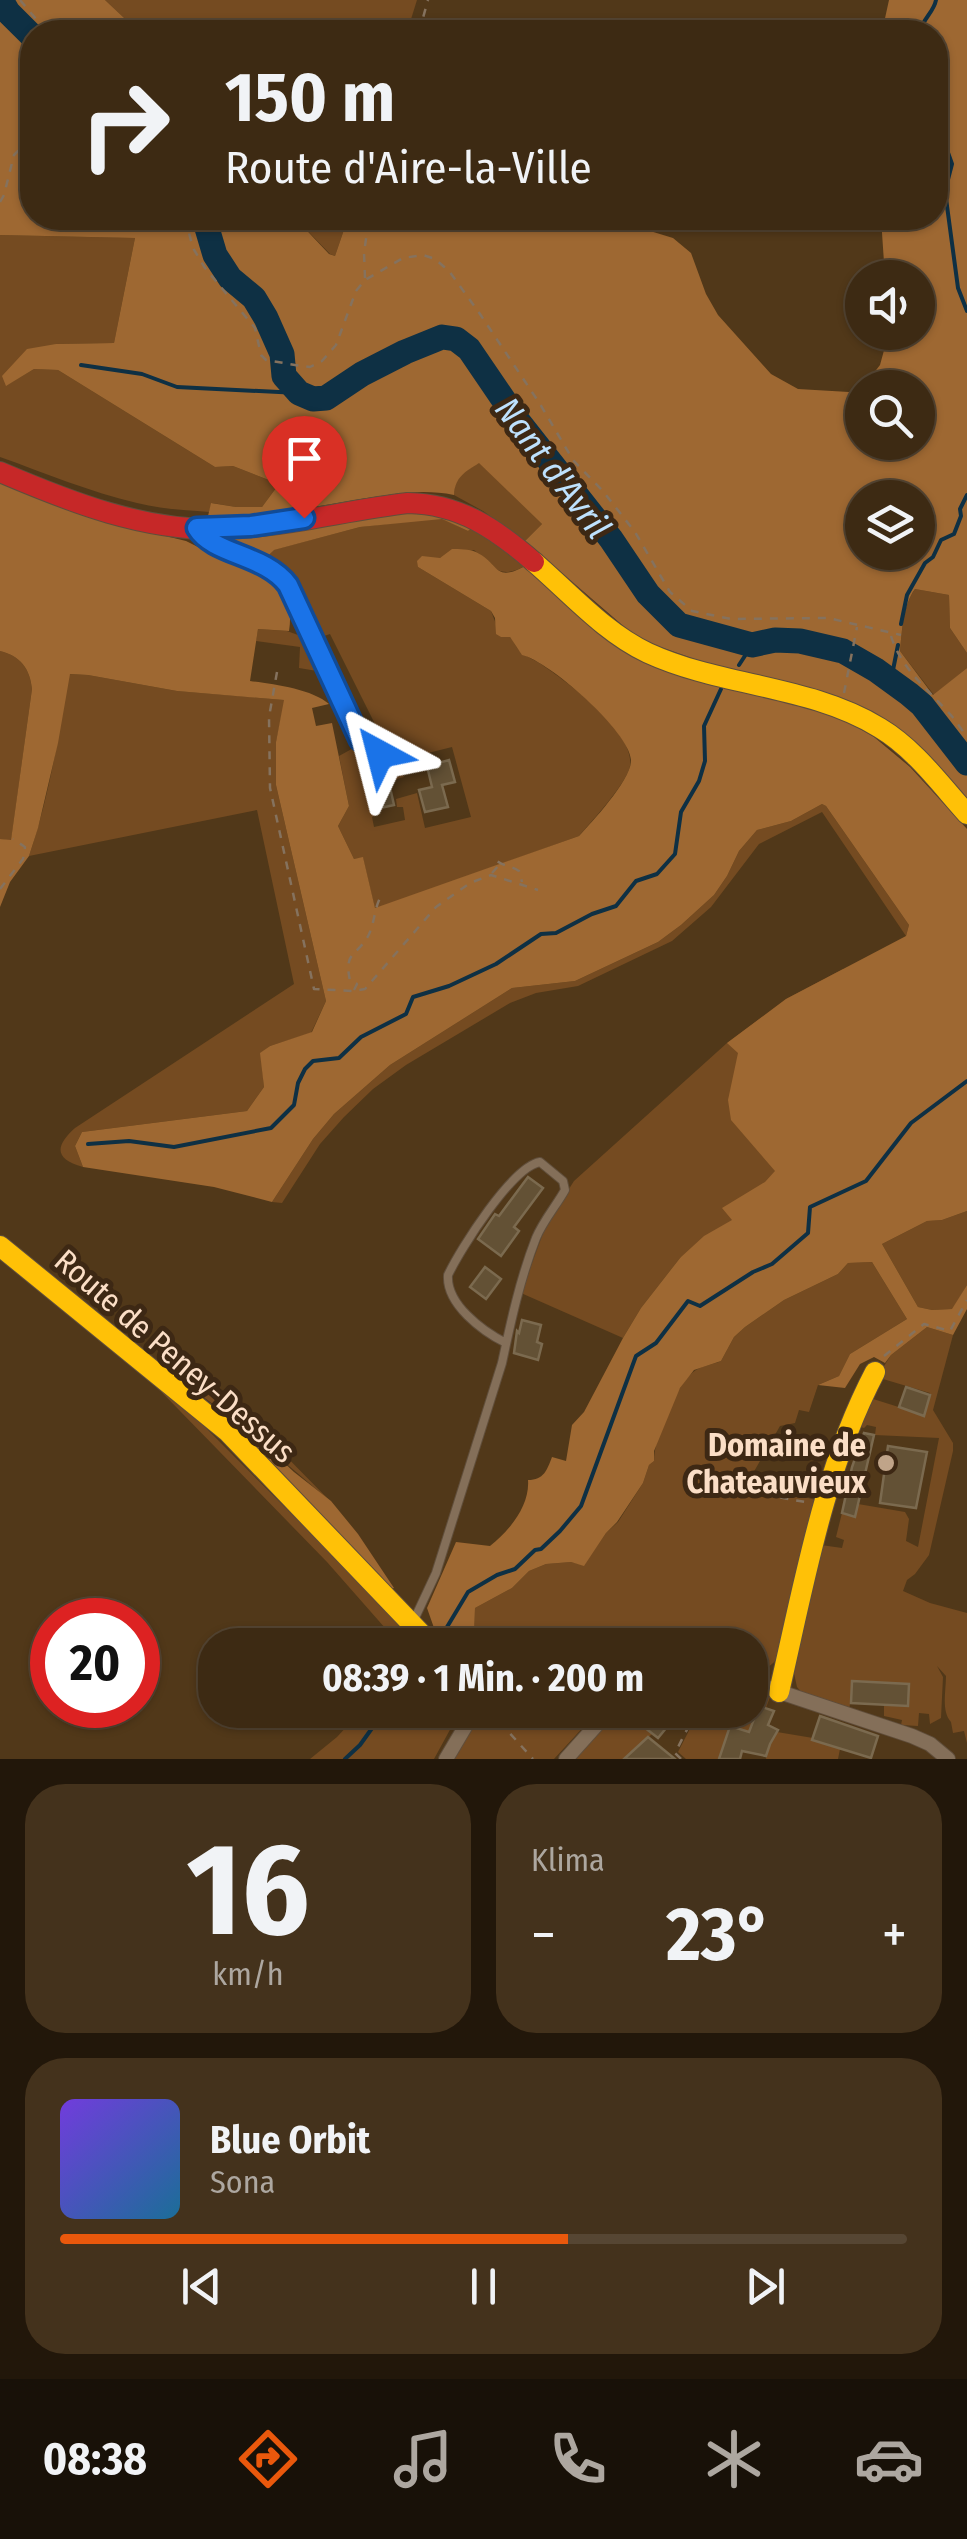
<!DOCTYPE html>
<html lang="de">
<meta charset="utf-8">
<style>
body{margin:0;font-family:"Fira Sans Condensed",sans-serif;background:#44321c;color:#f1f3f6;height:100vh;display:flex;flex-direction:column;font-size:38px;white-space:nowrap}
*{box-sizing:border-box;margin:0}
p{font-size:32px;color:#ada7a0}
.icon{flex:none;width:55px;height:55px;fill:none;stroke:currentColor;stroke-width:2;stroke-linecap:round;stroke-linejoin:round}
.map{position:relative;height:1759px;overflow:hidden}
.drawer{display:flex;flex-direction:column;gap:25px;padding:25px;background:#22170a;flex:1}
.drawer>*{flex:none}
.guide{position:absolute;left:20px;top:20px;width:928px;height:210px;border-radius:40px;box-shadow:0 2px 8px #0004,0 0 0 2px #564633;background:#3d2a13;color:#f1f3f6;overflow:hidden}
.buttons{position:absolute;left:845px;top:260px;display:grid;gap:20px}
.buttons a{display:grid;place-items:center;width:90px;height:90px;border-radius:50%;background:#3d2a13;box-shadow:0 2px 8px #0004,0 0 0 2px #564633;font-size:50px}
.speed{position:absolute;left:30px;top:1598px;display:flex;gap:20px;font-size:50px;font-weight:700;text-align:center}
.speed>*{display:grid;place-content:center;width:130px;height:130px;border-radius:50%;background:#3d2a13;box-shadow:0 2px 8px #0004,0 0 0 2px #564633;line-height:1}
.speed .limit{border:15px solid #d22;background:#fff;color:#111}
.pin{position:absolute;display:grid;place-items:center;width:85px;height:85px;color:#fff;margin:-102px -42px;border-radius:50% 50% 50% 0;rotate:-45deg;box-shadow:0 0 10px #0007}
.pin .icon{rotate:45deg}
.me{position:absolute;width:110px;margin:-55px;rotate:322deg;stroke-linejoin:round;filter:drop-shadow(0 0 8px #0008)}
.turn{display:flex;align-items:center;gap:35px;height:210px;padding:0 40px;font-size:45px}
.turn .icon{width:130px;height:130px;stroke-width:2.5}
.turn b{display:block;font-size:70px;line-height:85px}
.big{font-size:75px;font-weight:700;line-height:1.1}
.drawer .widget{flex:1;display:flex;flex-direction:column;justify-content:center;gap:15px;min-width:0;padding:0 35px;border-radius:40px;background:#44321c}
.drawer .dial{align-items:center;gap:0}
.dial b{font-size:130px;line-height:1}
.song{display:flex;align-items:center;gap:30px}
.cover{width:120px;height:120px;border-radius:15px;background:linear-gradient(135deg,hsl(260 70% 55%),hsl(200 70% 35%))}
.played{height:10px;border-radius:5px;background:linear-gradient(90deg,#ea580c 60%,#564633 60%)}
.keys{display:flex;justify-content:space-around;direction:ltr}
.heat{display:flex;justify-content:space-between;align-items:center;font-size:55px;direction:ltr}
.drawer .tiles{flex:1;display:grid;gap:25px;grid-template-columns:1fr 1fr}
.widget:last-child{grid-column:span 2}
.trip{position:absolute;left:198px;top:1628px;width:570px;height:100px;border-radius:40px;background:#3d2a13;box-shadow:0 2px 8px #0004,0 0 0 2px #564633;font-weight:700;line-height:100px;text-align:center}
.tab-bar{display:flex;height:160px;justify-content:space-around;align-items:center;background:#181108;color:#ada7a0}
.tab-bar .icon{width:70px;height:70px}
.tab-bar .active{color:#ea580c}
.tab-bar b{font-size:45px;color:#f1f3f6}
.map>svg:first-child{display:block}
</style>
<div class="map">
<svg width="967" height="1759" viewBox="0 0 967 1759">
<rect width="100%" height="100%" fill="#513819"/>
<path fill="#754b21" d="M 105,0 L 417,0 L 407,32 L 139,32 Z
M 295,218 L 348,218 L 335,256 L 330,254 Z
M 0,235 L 135,238 L 114,343 L 56,344 L 7,385 L 34,369 L 58,370 L 215,467 L 233,466 L 279,484 L 262,507 L 236,507 L 212,503 L 209,512 C 184,510 161,509 137,503 C 90,492 45,473 0,457 Z
M 479,462 L 542,524 L 525,541 L 483,511 L 454,495 C 454,477 465,472 479,462 Z
M 429,519 L 443,519 L 468,531 L 473,527 L 525,566 C 499,580 494,567 474,550 L 440,558 L 418,567 L 491,611 L 501,637 L 510,637 C 514,641 515,646 519,650 C 525,657 538,661 545,667 C 569,683 636,734 630,766 C 627,783 591,822 579,836 L 375,909 L 363,858 L 354,859 L 338,826 L 349,806 L 339,756 L 357,746 L 403,775 L 404,777 L 366,788 L 371,810 L 375,810 L 376,815 L 372,817 L 374,827 L 405,820 L 403,807 L 397,807 L 396,799 L 417,793 L 425,828 L 471,817 L 452,747 L 416,756 L 417,763 L 414,764 L 414,768 L 362,736 L 377,728 L 330,634 L 318,638 L 287,574 L 265,558 L 273,550 L 360,527 Z
M 915,589 L 949,595 L 950,628 L 967,653 L 967,668 L 934,695 L 900,651 C 902,631 903,606 915,589 Z
M 258,629 L 287,631 L 309,639 L 323,672 L 299,668 L 300,647 L 256,641 Z
M 0,651 C 20,656 30,668 32,689 L 11,841 L 0,839 Z
M 69,674 L 88,675 L 177,691 L 285,700 L 276,742 L 276,785 L 326,1001 L 311,1033 L 270,1046 L 261,1053 L 264,1087 L 247,1111 L 82,1132 L 75,1146 L 83,1167 C 54,1159 55,1146 75,1128 L 294,984 L 257,810 L 29,856 C 49,797 59,735 69,674 Z
M 822,804 L 826,806 L 909,925 L 906,936 L 822,812 L 759,844 L 711,907 L 672,941 L 578,986 L 536,993 L 510,1003 L 406,1065 L 373,1089 L 344,1117 L 320,1144 L 282,1203 L 272,1202 L 313,1139 L 334,1114 L 390,1065 L 512,988 L 575,981 L 658,942 L 681,925 L 714,895 L 727,876 L 739,851 L 757,830 L 791,821 Z
M 843,969 L 845,1171 L 680,1258 L 641,1308 L 623,1338 L 521,1293 L 546,1225 L 574,1181 L 727,1043 L 786,999 Z
M 967,1211 L 967,1285 L 953,1309 L 932,1310 L 918,1307 L 882,1244 L 927,1221 L 942,1220 Z
M 872,1262 L 907,1319 L 850,1354 L 839,1376 L 818,1385 L 809,1412 L 799,1410 L 795,1423 L 780,1426 L 748,1482 L 770,1487 L 777,1486 L 793,1494 L 816,1500 L 779,1656 C 771,1667 764,1671 750,1672 L 750,1645 L 468,1645 L 474,1634 L 475,1608 L 512,1588 L 529,1571 L 546,1564 L 571,1562 L 584,1565 L 606,1533 L 618,1522 L 643,1483 L 649,1465 L 654,1461 C 654,1438 675,1388 692,1373 C 699,1366 712,1365 721,1361 L 734,1337 L 745,1327 L 784,1300 L 838,1274 L 848,1263 Z
M 927,1327 L 953,1335 L 933,1410 L 953,1443 L 953,1451 L 929,1555 L 915,1574 L 907,1580 L 903,1591 L 930,1603 L 967,1613 L 967,1743 L 964,1731 L 953,1733 L 951,1722 C 941,1711 946,1691 946,1676 L 937,1666 L 943,1677 L 941,1718 L 930,1724 L 929,1714 L 919,1713 L 918,1726 L 901,1725 L 902,1720 L 884,1716 L 884,1705 L 908,1706 L 853,1681 L 849,1711 L 803,1694 L 797,1687 L 794,1673 L 821,1545 L 842,1548 L 844,1540 L 836,1537 L 842,1513 L 855,1516 L 858,1504 L 905,1512 L 909,1519 L 906,1541 L 918,1547 L 939,1438 L 875,1435 L 876,1427 L 867,1425 L 864,1428 L 858,1426 L 870,1398 L 924,1415 L 930,1393 L 883,1379 L 879,1374 L 891,1355 Z
M 163,1368 L 231,1406 L 269,1439 L 330,1501 L 234,1419 Z
M 142,1372 L 196,1418 L 422,1645 L 400,1645 L 327,1562 Z
M 750,1691 L 770,1697 L 766,1708 L 759,1706 L 749,1733 L 730,1727 L 719,1759 L 686,1759 L 678,1752 L 697,1715 L 702,1710 L 750,1710 Z
M 362,1710 L 458,1710 L 452,1726 L 434,1759 L 310,1759 L 337,1737 Z
M 481,1710 L 599,1710 L 554,1759 L 453,1759 Z
M 629,1710 L 650,1710 L 655,1715 L 645,1727 L 652,1734 L 624,1759 L 574,1759 L 609,1720 L 617,1727 L 630,1712 Z
M 777,1732 L 813,1738 L 813,1740 L 840,1749 L 838,1759 L 766,1759 L 770,1744 Z"/>
<path fill="#9e6832" fill-rule="evenodd" d="M 0,0 L 105,0 L 139,32 L 32,32 L 32,218 L 295,218 L 329,254 L 335,256 L 348,218 L 582,218 L 637,227 L 673,238 L 691,253 L 706,294 L 718,315 L 771,374 L 798,389 L 849,392 L 866,383 L 880,365 L 886,343 L 886,333 L 918,332 L 918,278 L 885,277 L 881,218 L 935,218 L 935,32 L 882,32 L 889,0 L 967,0 L 967,653 L 950,628 L 949,595 L 915,589 C 903,605 902,631 900,651 L 933,695 L 967,668 L 967,800 L 908,737 L 883,719 L 821,691 L 703,662 L 652,644 L 628,630 L 525,541 L 542,524 L 479,463 C 465,472 455,477 454,495 C 420,488 388,495 355,500 C 306,508 258,519 208,516 L 211,503 L 236,507 L 262,507 L 279,484 L 233,466 L 215,467 L 58,370 L 34,369 L 6,386 L 2,376 L 27,349 L 56,344 L 114,343 L 135,238 L 0,235 ZM 862,388 L 918,388 L 918,442 L 862,442 ZM 862,498 L 918,498 L 918,552 L 862,552 Z
M 0,481 L 121,525 L 186,541 L 200,548 L 218,539 L 412,512 L 443,514 L 473,527 L 468,531 L 442,519 L 360,527 L 274,550 L 257,566 C 281,584 294,600 289,631 L 258,629 L 250,681 C 273,684 312,689 329,704 L 312,708 L 316,726 L 332,723 L 349,806 L 338,826 L 354,859 L 363,857 L 375,908 L 579,836 C 592,822 632,779 631,760 C 630,732 549,661 522,655 L 510,637 L 501,637 L 496,634 L 495,618 L 491,611 L 418,567 L 417,561 L 422,556 L 440,558 L 452,549 C 459,549 469,549 476,552 C 500,564 494,583 525,566 L 595,630 L 642,661 L 818,710 L 850,723 L 874,737 L 910,767 L 967,829 L 967,1211 L 942,1220 L 927,1221 L 882,1244 L 918,1307 L 932,1310 L 952,1309 L 967,1285 L 967,1309 L 953,1335 L 927,1327 L 891,1355 L 885,1363 L 874,1357 L 860,1364 L 845,1388 L 818,1385 L 839,1376 L 850,1354 L 907,1319 L 872,1262 L 848,1263 L 838,1274 L 784,1300 L 745,1327 L 734,1337 L 721,1361 L 694,1370 L 680,1388 L 654,1451 L 654,1461 L 649,1465 L 643,1483 L 617,1522 L 606,1533 L 584,1566 L 571,1562 L 546,1564 L 529,1571 L 512,1588 L 475,1608 L 474,1635 L 468,1645 L 440,1645 L 427,1608 L 456,1542 L 490,1546 C 509,1531 530,1506 528,1480 C 544,1480 547,1470 552,1457 L 566,1461 L 572,1425 L 584,1412 L 623,1338 L 641,1308 L 680,1258 L 704,1236 L 732,1220 L 722,1208 L 765,1182 L 775,1171 L 731,1120 L 728,1100 L 738,1053 L 727,1043 L 786,999 L 906,936 L 909,925 L 826,806 L 822,804 L 791,821 L 757,830 L 739,851 L 727,876 L 714,895 L 681,925 L 658,942 L 575,981 L 512,988 L 390,1065 L 334,1114 L 313,1139 L 272,1202 L 214,1187 L 83,1167 L 75,1146 L 82,1132 L 247,1111 L 264,1087 L 260,1053 L 270,1046 L 312,1032 L 326,1001 L 276,785 L 276,742 L 284,700 L 177,691 L 88,675 L 70,674 L 58,743 L 38,828 L 29,856 L 10,882 L 0,907 L 0,839 L 11,840 L 32,689 C 30,668 20,656 0,651 Z
M 191,1389 L 265,1445 L 294,1472 L 331,1501 L 358,1534 L 394,1588 L 387,1590 L 189,1394 Z"/>
<g fill="none" stroke-linecap="round" stroke-linejoin="round">
<path stroke="#0e3044" stroke-width="4" d="M 920,32 C 923,18 934,12 936,0
M 935,73 L 940,76 L 941,133 L 952,164 L 945,191 L 958,288 L 967,311
M 81,365 L 142,374 L 177,387 L 299,393
M 901,624 L 907,595 L 925,563 L 933,557 L 941,540 L 954,534 L 961,516 L 960,509 L 967,495
M 739,665 L 752,645
M 891,680 L 898,645
M 88,1144 L 129,1141 L 174,1147 L 271,1128 L 294,1105 L 298,1083 L 305,1069 L 313,1061 L 339,1058 L 361,1037 L 406,1014 L 413,997 L 449,986 L 496,964 L 541,934 L 556,933 L 592,914 L 616,906 L 636,881 L 657,874 L 675,854 L 681,812 L 699,781 L 705,761 L 704,726 L 721,689
M 447,1627 L 468,1592 L 497,1575 L 515,1569 L 535,1550 L 541,1549 L 560,1531 L 581,1506 L 636,1356 L 656,1343 L 688,1301 L 700,1306 L 753,1272 L 772,1264 L 808,1233 L 810,1207 L 866,1181 L 911,1123 L 967,1081
M 345,1759 L 360,1745 L 385,1710"/>
<path stroke="#0e3044" stroke-width="25" d="M 1,0 L 8,12 L 32,36
M 68,32 L 79,31 L 80,32
M 204,218 L 215,255 L 230,278 L 254,298 L 266,318 L 282,354 L 284,376 L 299,393 L 313,399 L 326,398 L 362,374 L 405,352 L 442,337 L 456,339 L 469,349 L 518,421 L 611,539 L 648,594 L 679,625 L 752,645 L 775,640 L 800,641 L 843,651 L 876,670 L 909,694 L 922,705 L 967,763"/>
</g>
<path fill="#635135" stroke="#7b6a4f" stroke-width="2.5" d="M 449,760 L 455,782 L 442,785 L 448,807 L 425,812 L 419,790 L 432,787 L 427,766 Z
M 389,783 L 394,805 L 371,810 L 366,788 Z
M 528,1177 L 543,1188 L 514,1227 L 519,1231 L 501,1256 L 478,1239 L 495,1214 L 499,1216 Z
M 485,1267 L 501,1279 L 486,1299 L 470,1287 Z
M 522,1320 L 541,1325 L 537,1342 L 542,1344 L 538,1360 L 514,1353 L 517,1331 L 519,1333 Z
M 906,1387 L 930,1395 L 924,1416 L 899,1407 Z
M 864,1433 L 874,1435 L 855,1517 L 842,1513 L 852,1467 Z
M 888,1446 L 927,1452 L 916,1508 L 880,1503 Z
M 852,1681 L 909,1684 L 908,1706 L 851,1703 Z
M 759,1706 L 774,1711 L 768,1725 L 778,1730 L 770,1744 L 766,1756 L 742,1751 L 740,1759 L 719,1759 L 730,1726 L 749,1732 Z
M 659,1710 L 681,1710 L 658,1738 L 644,1727 Z
M 820,1716 L 878,1736 L 871,1758 L 812,1740 Z
M 648,1737 L 675,1759 L 624,1759 Z"/>
<g fill="none" stroke-linecap="round" stroke-linejoin="round">
<defs>
<path id="lane" d="M 199,532 L 203,539 C 232,550 269,559 288,585 L 361,740 L 380,754
M 414,1620 L 436,1573 L 502,1363 C 511,1321 520,1279 536,1238 C 543,1221 556,1206 565,1190 L 563,1181 L 540,1162 C 512,1167 461,1248 448,1275 C 446,1304 482,1331 506,1343"/>
<path id="street" d="M 750,1682 L 912,1736 L 930,1744 L 948,1759
M 446,1759 L 465,1727 L 469,1710
M 566,1759 L 610,1710"/>
<path id="slow" d="M 534,562 C 570,593 605,633 648,653 C 722,687 810,685 880,728 C 915,749 940,784 967,814
M 0,1246 L 228,1432 L 432,1645
M 779,1692 C 804,1585 823,1471 875,1372"/>
<path id="jam" d="M 0,472 C 70,502 146,532 224,529 C 285,527 347,510 408,503 C 460,504 496,529 534,562"/>
</defs>
<use href="#lane" stroke="#604e3b" stroke-width="10"/>
<use href="#street" stroke="#604e3b" stroke-width="16"/>
<use href="#slow" stroke="#604e3b" stroke-width="22"/>
<use href="#jam" stroke="#604e3b" stroke-width="22"/>
<path stroke="#85725e" stroke-width="2.5" stroke-dasharray="8 8" stroke-linecap="butt" d="M 20,0 L 47,32
M 419,32 L 428,0
M 0,202 L 4,195 L 14,155 L 18,151 L 32,148
M 185,218 L 193,248 L 205,268 L 255,328 L 261,355 L 266,360 L 295,365 L 310,367 L 322,361 L 336,345 L 356,291 L 365,280 L 403,258 L 423,255 L 435,259 L 449,271 L 480,314 L 540,404 L 573,460 L 602,490 L 635,532 L 670,592 L 692,611 L 731,619 L 828,618 L 901,635
M 365,278 L 364,253 L 369,218
M 891,636 C 901,668 926,688 948,712 C 955,719 961,729 967,737
M 277,672 L 269,717 L 270,788 L 314,989 L 353,991 L 365,989 L 436,907 L 470,883 L 491,875 L 538,890
M 844,693 L 857,627
M 492,873 L 499,865 L 497,861 C 503,866 512,866 519,871 L 522,882
M 0,889 L 23,859 L 25,847 L 13,839
M 354,990 L 357,984 L 350,981 C 344,952 355,957 367,938 C 374,927 374,910 380,898
M 884,1356 L 924,1324 L 950,1331 L 967,1300
M 744,1470 L 738,1490 L 805,1502
M 489,1710 L 533,1759
M 681,1759 L 675,1753 L 697,1710"/>
<use href="#lane" stroke="#846f59" stroke-width="8"/>
<use href="#street" stroke="#846f59" stroke-width="14"/>
<use href="#slow" stroke="#ffc107" stroke-width="20"/>
<use href="#jam" stroke="#c62828" stroke-width="20"/>
</g>
<g fill="none" stroke-linecap="round" stroke-linejoin="round">
<defs>
<path id="route" d="M 304,518 L 251,526 L 197,528 C 213,555 265,554 288,585 L 360,740 L 380,754"/>
</defs>
<use href="#route" stroke="#114b97" stroke-width="25"/>
<use href="#route" stroke="#1a73e8" stroke-width="18"/>
</g>
<circle fill="#c0a489" stroke="#3d2814" stroke-width="4" cx="886" cy="1463" r="10"/>
<g text-anchor="middle" stroke-width="10" stroke-linejoin="round" paint-order="stroke">
<g font-size="32" fill="#fbdec6" stroke="#3d2814">
<text transform="translate(175 1356) rotate(41)" y="11">Route de Peney-Dessus</text>
</g>
<g font-size="32" font-weight="bold" fill="#fbdec6" stroke="#3d2814" text-anchor="end">
<text x="866" y="1456">Domaine de<tspan x="866" dy="37">Chateauvieux</tspan></text>
</g>
<g font-size="35" font-style="italic" fill="#bee1fd" stroke="#3d2814">
<text transform="translate(553 468) rotate(53)" y="12">Nant d'Avril</text>
</g>
</g>
</svg>
<div class="buttons">
<a><svg class="icon" aria-label="sound" viewBox="0 0 24 24"><path d="M4 9h4l5-4v14l-5-4H4zM17 9q2 3 0 6"/></svg></a>
<a><svg class="icon" aria-label="search" viewBox="0 0 24 24"><circle cx="10" cy="10" r="6"/><path d="M15 15l6 6"/></svg></a>
<a><svg class="icon" aria-label="layers" viewBox="0 0 24 24"><path d="M12 4l9 5-9 5-9-5zM3 14l9 5 9-5"/></svg></a>
</div>
<div class="speed"><div class="limit">20</div></div>
<div class="pin" style="left:304px;top:518px;background:#d93025"><svg class="icon" aria-label="arrive" viewBox="0 0 24 24"><path d="M6 21V4h12l-3 4 3 4H6"/></svg></div>
<svg class="me" style="left:380px;top:754px" viewBox="-20 -20 40 40"><path d="M0-17L14 15 0 8-14 15z" fill="#1a73e8" stroke="#fff" stroke-width="4"/></svg>
<div class="trip">08:39 · 1 Min. · 200 m</div>
<div class="guide">
<div class="turn"><svg class="icon" aria-label="right" viewBox="0 0 24 24"><path d="M7 20v-9h11M14 6l5 5-5 5"/></svg><div><b>150 m</b>Route d'Aire-la-Ville</div></div>
</div>
</div>
<section class="drawer">
<div class="tiles">
<div class="widget dial"><b>16</b><p>km/h</p></div>
<div class="widget"><p>Klima</p>
<div class="heat"><a>−</a><b class="big">23°</b><a>+</a></div>
</div>
<div class="widget">
<div class="song"><i class="cover"></i><div><b>Blue Orbit</b><p>Sona</p></div></div>
<div class="played"></div>
<div class="keys"><svg class="icon" aria-label="previous" viewBox="0 0 24 24"><path d="M18 5L8 12l10 7zM5 5v14"/></svg><svg class="icon" aria-label="pause" viewBox="0 0 24 24"><path d="M8 5v14M16 5v14"/></svg><svg class="icon" aria-label="next" viewBox="0 0 24 24"><path d="M6 5l10 7-10 7zM19 5v14"/></svg></div>
</div>
</div>
</section>
<nav class="tab-bar">
<b>08:38</b>
<svg class="icon active" aria-label="directions" viewBox="0 0 24 24"><path d="M12 3l9 9-9 9-9-9zM9 14v-3h6M13 9l2 2-2 2"/></svg>
<svg class="icon" aria-label="music" viewBox="0 0 24 24"><path d="M9 18V5l10-2v13"/><circle cx="6" cy="18" r="3"/><circle cx="16" cy="16" r="3"/></svg>
<svg class="icon" aria-label="phone" viewBox="0 0 24 24"><path d="M5 4h4l2 5-3 2q2 4 5 5l2-3 5 2v4C11 20 4 13 5 4z"/></svg>
<svg class="icon" aria-label="climate" viewBox="0 0 24 24"><path d="M12 3v18M4 7l16 10M4 17L20 7"/></svg>
<svg class="icon" aria-label="car" viewBox="0 0 24 24"><path d="M5 17H2v-5l4-1 3-4h7l3 4 3 1v5h-3M9 17h6M6 11h13"/><circle cx="7" cy="17" r="2"/><circle cx="17" cy="17" r="2"/></svg>
</nav>
